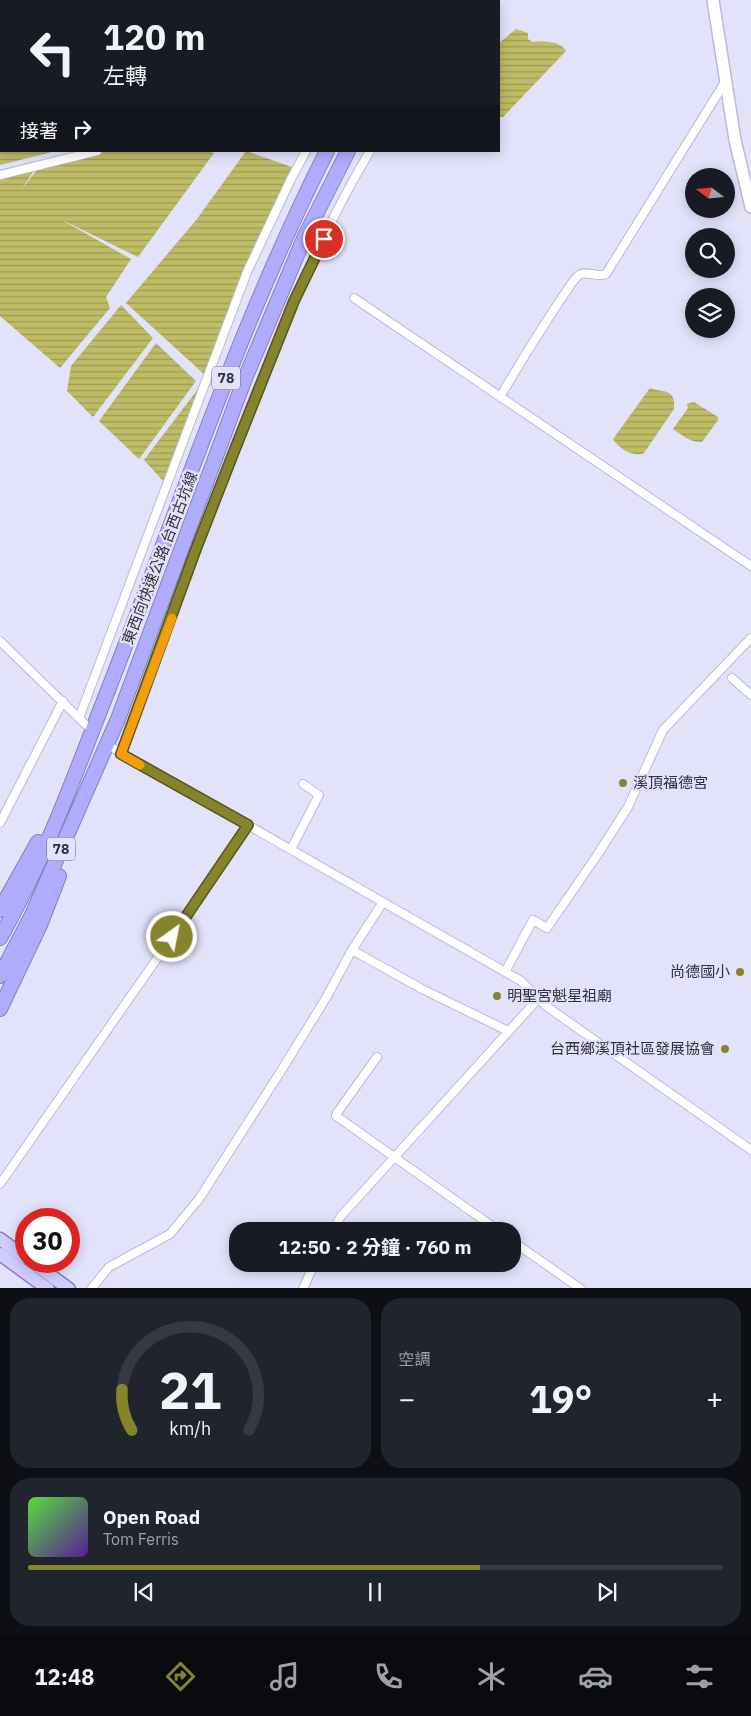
<!DOCTYPE html>
<html lang="zh-TW">
<meta charset="utf-8">
<style>
body{margin:0;font-family:"IBM Plex Sans","Noto Sans TC",sans-serif;background:#20242c;color:#f1f3f6;height:100vh;display:flex;flex-direction:column;font-size:19px;white-space:nowrap}
*{box-sizing:border-box;margin:0}
p{font-size:16px;color:#9ea1a6}
.icon{flex:none;width:28px;height:28px;fill:none;stroke:currentColor;stroke-width:2;stroke-linecap:round;stroke-linejoin:round}
.map{position:relative;height:1288px;overflow:hidden}
.panel{display:flex;flex-direction:column;gap:10px;padding:10px;background:#0d0f14;flex:1}
.panel>*{flex:none}
.top-card{position:absolute;left:0px;top:0px;width:500px;height:152px;box-shadow:0 2px 12px #0003;background:#171b24;color:#f1f3f6;overflow:hidden}
.needle{width:32px;rotate:286deg}
.fabs{position:absolute;left:685px;top:168px;display:grid;gap:10px}
.fabs a{display:grid;place-items:center;width:50px;height:50px;border-radius:50%;background:#171b24;box-shadow:0 2px 12px #0003;font-size:25px}
.speed{position:absolute;left:15px;top:1208px;display:flex;gap:10px;font-size:25px;font-weight:700;text-align:center}
.speed>*{display:grid;place-content:center;width:65px;height:65px;border-radius:50%;background:#171b24;box-shadow:0 2px 12px #0003;line-height:1}
.speed .limit{border:8px solid #d22;background:#fff;color:#111}
.pin{position:absolute;display:grid;place-items:center;width:42px;height:42px;color:#fff;margin:-21px;border:2px solid #fff;border-radius:50%;box-shadow:0 1px 5px #0007}
.me{position:absolute;width:55px;margin:-28px;rotate:33deg;stroke-linejoin:round;filter:drop-shadow(0 0 4px #0008)}
.turn{display:flex;align-items:center;gap:18px;height:105px;padding:0 20px;font-size:22px}
.turn .icon{width:65px;height:65px;stroke-width:2.5}
.turn b{display:block;font-size:35px;line-height:42px}
.then{display:flex;align-items:center;height:48px;padding:0 20px;background:#0003;gap:10px;font-size:19px}
.big{font-size:38px;font-weight:700;line-height:1.1}
.panel .card{flex:1;display:flex;flex-direction:column;justify-content:center;gap:8px;min-width:0;padding:0 18px;border-radius:20px;background:#20242c}
.panel .dial{align-items:center;gap:0}
.dial svg{height:130px;overflow:visible;fill:none;stroke:#363941;stroke-width:7;stroke-linecap:round;text-anchor:middle}
.dial text{fill:#f1f3f6;stroke:none}
.song{display:flex;align-items:center;gap:15px}
.cover{width:60px;height:60px;border-radius:8px;background:linear-gradient(135deg,hsl(110 70% 55%),hsl(270 70% 35%))}
.played{height:5px;border-radius:2px;background:linear-gradient(90deg,#85832b 65%,#363941 65%)}
.keys{display:flex;justify-content:space-around;direction:ltr}
.heat{display:flex;justify-content:space-between;align-items:center;font-size:28px;direction:ltr}
.panel .tiles{flex:1;display:grid;gap:10px;grid-template-columns:1fr 1fr}
.card:last-child{grid-column:span 2}
.trip{position:absolute;left:229px;top:1222px;width:292px;height:50px;border-radius:20px;background:#171b24;box-shadow:0 2px 12px #0003;font-weight:700;line-height:50px;text-align:center}
.tabs{display:flex;height:80px;justify-content:space-around;align-items:center;background:#090b0e;color:#9ea1a6}
.tabs .icon{width:35px;height:35px}
.tabs .active{color:#85832b}
.tabs b{font-size:22px;color:#f1f3f6}
.map>svg:first-child{display:block}
</style>
<div class="map">
<svg width="751" height="1289" viewBox="0 0 751 1289">
<defs>
<pattern id="water-rules" width="6" height="5" patternUnits="userSpaceOnUse" patternTransform="scale(1.25)"><rect width="6" height="5" fill="#bebc65"/><path d="M0 2.5h6" fill="none" stroke="#9b9954"/></pattern>
</defs>
<rect width="100%" height="100%" fill="#e2e2fa"/>
<path fill="url(#water-rules)" d="M 516,29 L 528,33 L 528,39 L 532,42 C 543,41 560,41 566,51 L 503,117 L 499,117 L 499,43 Z
M 0,116 L 1,116 L 1,151 L 56,151 L 0,165 Z
M 106,151 L 207,151 L 214,153 L 138,257 L 60,219 L 131,259 L 106,297 L 110,308 L 60,368 L 0,316 L 0,178 L 37,166 L 21,190 L 39,167 Z
M 246,151 L 292,167 L 246,269 L 206,376 L 126,303 L 197,219 Z
M 121,305 L 153,338 L 93,417 L 67,391 L 71,366 Z
M 156,343 L 196,381 L 139,459 L 99,421 Z
M 204,381 L 164,482 L 144,460 Z
M 650,388 C 663,393 676,388 674,409 L 644,453 C 634,458 618,448 613,439 Z
M 694,402 L 718,417 L 718,420 L 702,442 C 691,443 682,435 673,429 L 688,408 L 687,404 Z"/>
<g fill="none" stroke-linecap="round" stroke-linejoin="round">
<defs>
<path id="street" d="M 364,0 L 365,1
M 317,1 L 319,0
M 390,1 L 391,0
M 464,1 L 465,0
M 0,106 L 1,106
M 0,175 L 97,151
M 354,298 L 751,566
M 500,397 C 520,363 541,329 563,296 C 568,290 573,279 579,275 C 587,270 597,278 606,274 L 725,82
M 0,641 L 86,725
M 732,678 L 751,695
M 79,718 L 247,272 L 291,179 L 306,151
M 113,748 L 521,981 L 546,1006 L 751,1150
M 121,754 C 164,637 206,520 252,404 C 287,318 322,231 370,151
M 0,823 L 63,701
M 291,849 L 319,795 L 303,784
M 352,950 L 422,989 L 508,1031
M 505,972 L 533,920 L 547,928 L 596,857 L 628,807 L 663,730 L 751,638
M 377,1057 L 337,1113 L 336,1116 L 499,1231
M 0,1184 L 172,937 L 248,825
M 333,1231 L 341,1216 L 538,999
M 512,1241 L 581,1289
M 91,1289 L 109,1267 L 170,1234 L 199,1199 L 281,1071 L 326,998 L 352,950 L 383,902
M 303,1289 L 314,1264"/>
<path id="secondary" d="M 713,0 L 735,140 L 751,207"/>
<path id="primary" d="M 0,1239 L 26,1258
M 0,1254 L 48,1289
M 31,1261 L 69,1289"/>
<path id="highway" d="M 416,1 L 417,0
M 440,1 L 440,0
M 0,910 L 38,842
M 0,938 C 42,864 72,783 103,703 C 176,518 237,329 327,151
M 0,976 L 32,915 L 118,719 L 244,381 L 305,236 L 348,151
M 0,1009 L 40,925 L 59,876"/>
</defs>
<use href="#street" stroke="#babad7" stroke-width="10"/>
<use href="#secondary" stroke="#babad7" stroke-width="14"/>
<use href="#primary" stroke="#8381ba" stroke-width="15"/>
<use href="#highway" stroke="#8381ba" stroke-width="16"/>
<use href="#street" stroke="#fff" stroke-width="8"/>
<use href="#secondary" stroke="#fff" stroke-width="11"/>
<use href="#primary" stroke="#cfcdfe" stroke-width="12"/>
<use href="#highway" stroke="#afacfe" stroke-width="14"/>
</g>
<g fill="none" stroke-linecap="round" stroke-linejoin="round">
<defs>
<path id="route" d="M 172,937 L 248,825 L 121,754 L 196,549 L 233,454 L 294,301 L 324,239"/>
</defs>
<use href="#route" stroke="#56551c" stroke-width="12"/>
<use href="#route" stroke="#85832b" stroke-width="9"/>
<path stroke="#f59e0b" stroke-width="9" d="M 140,765 L 121,754 L 172,618"/>
</g>
<g fill="#85832b" stroke="#e2e2fa" stroke-width="2">
<circle cx="623" cy="783" r="5"/>
<circle cx="740" cy="972" r="5"/>
<circle cx="497" cy="996" r="5"/>
<circle cx="725" cy="1049" r="5"/>
</g>
<g text-anchor="middle" stroke-width="4.5" stroke-linejoin="round" paint-order="stroke">
<g fill="#e2e2fa" stroke="#666676" stroke-width="1">
<rect x="212" y="366.5" width="28" height="23" rx="4"/>
<rect x="47" y="837.5" width="28" height="23" rx="4"/>
</g>
<g font-size="14" font-weight="bold" fill="#31313d">
<text x="226" y="383">78</text>
<text x="61" y="854">78</text>
</g>
<g font-size="15" fill="#31313d" stroke="#e2e2fa">
<text transform="translate(160 558) rotate(-69)" y="5">東西向快速公路 台西古坑線</text>
</g>
<g font-size="15" fill="#31313d" stroke="#e2e2fa" text-anchor="start">
<text x="633" y="788">溪頂福德宮</text>
<text x="730" y="977" text-anchor="end">尚德國小</text>
<text x="507" y="1001">明聖宮魁星祖廟</text>
<text x="715" y="1054" text-anchor="end">台西鄉溪頂社區發展協會</text>
</g>
</g>
</svg>
<div class="fabs">
<a><svg class="needle" viewBox="-14 -14 28 28"><path d="M0-13l5 13h-10z" fill="#e53935"/><path d="M0 13l5-13h-10z" fill="#9ea1a6"/></svg></a>
<a><svg class="icon" aria-label="search" viewBox="0 0 24 24"><circle cx="10" cy="10" r="6"/><path d="M15 15l6 6"/></svg></a>
<a><svg class="icon" aria-label="layers" viewBox="0 0 24 24"><path d="M12 4l9 5-9 5-9-5zM3 14l9 5 9-5"/></svg></a>
</div>
<div class="speed"><div class="limit">30</div></div>
<div class="pin" style="left:324px;top:239px;background:#d93025"><svg class="icon" aria-label="arrive" viewBox="0 0 24 24"><path d="M6 21V4h12l-3 4 3 4H6"/></svg></div>
<svg class="me" style="left:172px;top:937px" viewBox="-20 -20 40 40"><circle r="17" fill="#85832b" stroke="#fff" stroke-width="3"/><path d="M0-11L8 9 0 5-8 9z" fill="#fff"/></svg>
<div class="trip">12:50 · 2 分鐘 · 760 m</div>
<div class="top-card">
<div class="turn"><svg class="icon" aria-label="left" viewBox="0 0 24 24"><path d="M17 20v-9H6M10 6l-5 5 5 5"/></svg><div><b>120 m</b>左轉</div></div>
<div class="then">接著<svg class="icon" aria-label="right" viewBox="0 0 24 24"><path d="M7 20v-9h11M14 6l5 5-5 5"/></svg></div>
</div>
</div>
<section class="panel">
<div class="tiles">
<div class="card dial"><svg viewBox="0 0 100 80">
<path d="M14 69A42 42 0 1 1 86 69"/>
<path d="M14 69A42 42 0 0 1 8 44" stroke="#85832b"/>
<text x="50" y="56" font-size="32" font-weight="700">21</text>
<text x="50" y="72" font-size="11">km/h</text>
</svg></div>
<div class="card"><p>空調</p>
<div class="heat"><a>−</a><b class="big">19°</b><a>+</a></div>
</div>
<div class="card">
<div class="song"><i class="cover"></i><div><b>Open Road</b><p>Tom Ferris</p></div></div>
<div class="played"></div>
<div class="keys"><svg class="icon" aria-label="previous" viewBox="0 0 24 24"><path d="M18 5L8 12l10 7zM5 5v14"/></svg><svg class="icon" aria-label="pause" viewBox="0 0 24 24"><path d="M8 5v14M16 5v14"/></svg><svg class="icon" aria-label="next" viewBox="0 0 24 24"><path d="M6 5l10 7-10 7zM19 5v14"/></svg></div>
</div>
</div>
</section>
<nav class="tabs">
<b>12:48</b>
<svg class="icon active" aria-label="directions" viewBox="0 0 24 24"><path d="M12 3l9 9-9 9-9-9zM9 14v-3h6M13 9l2 2-2 2"/></svg>
<svg class="icon" aria-label="music" viewBox="0 0 24 24"><path d="M9 18V5l10-2v13"/><circle cx="6" cy="18" r="3"/><circle cx="16" cy="16" r="3"/></svg>
<svg class="icon" aria-label="phone" viewBox="0 0 24 24"><path d="M5 4h4l2 5-3 2q2 4 5 5l2-3 5 2v4C11 20 4 13 5 4z"/></svg>
<svg class="icon" aria-label="climate" viewBox="0 0 24 24"><path d="M12 3v18M4 7l16 10M4 17L20 7"/></svg>
<svg class="icon" aria-label="car" viewBox="0 0 24 24"><path d="M5 17H2v-5l4-1 3-4h7l3 4 3 1v5h-3M9 17h6M6 11h13"/><circle cx="7" cy="17" r="2"/><circle cx="17" cy="17" r="2"/></svg>
<svg class="icon" aria-label="filters" viewBox="0 0 24 24"><path d="M4 7h16M4 17h16"/><circle cx="9" cy="7" r="2"/><circle cx="15" cy="17" r="2"/></svg>
</nav>
